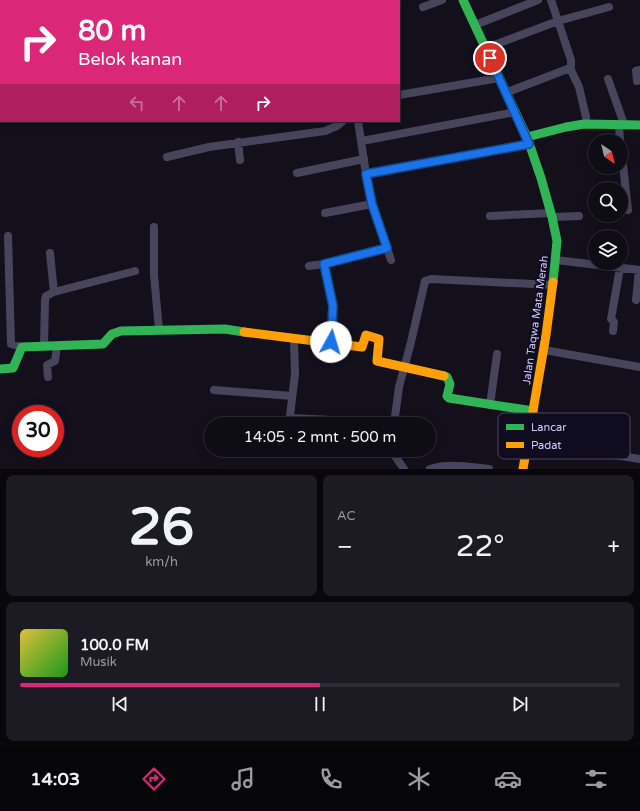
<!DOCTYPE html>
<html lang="id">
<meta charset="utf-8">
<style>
body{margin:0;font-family:"Varela Round",sans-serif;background:#1c1a22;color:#f1f3f6;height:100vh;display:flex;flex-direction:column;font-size:15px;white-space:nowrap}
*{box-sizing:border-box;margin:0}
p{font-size:13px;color:#9b9ba0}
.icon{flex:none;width:22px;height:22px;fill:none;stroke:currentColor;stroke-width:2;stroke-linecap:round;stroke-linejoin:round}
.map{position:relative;height:469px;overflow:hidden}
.details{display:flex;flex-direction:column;gap:6px;padding:6px;background:#08070b;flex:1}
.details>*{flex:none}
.hud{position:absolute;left:0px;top:0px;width:400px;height:122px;box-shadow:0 2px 10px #0003,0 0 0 1px #2e2c34;background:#db2777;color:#fff;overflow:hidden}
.needle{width:26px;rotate:145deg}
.fabs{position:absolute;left:588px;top:134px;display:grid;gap:8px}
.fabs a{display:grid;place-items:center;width:40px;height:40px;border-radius:50%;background:#0e0c14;box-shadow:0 2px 10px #0003,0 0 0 1px #2e2c34;font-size:20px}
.speed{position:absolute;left:12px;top:405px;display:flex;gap:8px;font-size:20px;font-weight:700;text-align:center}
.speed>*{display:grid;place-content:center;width:52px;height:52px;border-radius:50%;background:#0e0c14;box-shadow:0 2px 10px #0003,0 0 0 1px #2e2c34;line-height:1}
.speed .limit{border:6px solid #d22;background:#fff;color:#111}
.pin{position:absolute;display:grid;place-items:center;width:34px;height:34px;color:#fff;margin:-17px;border:2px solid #fff;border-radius:50%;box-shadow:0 1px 4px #0007}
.me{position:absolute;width:44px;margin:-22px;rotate:6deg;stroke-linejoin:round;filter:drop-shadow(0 0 3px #0008)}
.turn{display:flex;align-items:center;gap:14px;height:84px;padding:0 12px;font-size:18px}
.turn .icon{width:52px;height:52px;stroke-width:2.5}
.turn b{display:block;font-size:28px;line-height:34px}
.lanes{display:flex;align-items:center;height:38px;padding:0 12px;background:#0003;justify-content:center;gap:20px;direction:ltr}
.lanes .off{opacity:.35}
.big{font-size:30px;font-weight:600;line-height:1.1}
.details .tile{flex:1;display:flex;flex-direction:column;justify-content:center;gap:6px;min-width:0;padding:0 14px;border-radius:8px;background:#1c1a22}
.details .dial{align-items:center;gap:0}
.dial b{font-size:52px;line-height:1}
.song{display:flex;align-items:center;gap:12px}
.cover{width:48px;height:48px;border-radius:6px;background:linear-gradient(135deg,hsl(50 70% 55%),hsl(120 70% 35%))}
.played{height:4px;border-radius:2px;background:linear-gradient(90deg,#db2777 50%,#2e2c34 50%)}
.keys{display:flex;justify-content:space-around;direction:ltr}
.heat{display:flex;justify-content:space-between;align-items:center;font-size:22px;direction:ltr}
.details .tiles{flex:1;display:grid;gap:6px;grid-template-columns:1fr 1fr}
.tile:last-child{grid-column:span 2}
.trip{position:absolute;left:204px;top:417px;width:232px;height:40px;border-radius:20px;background:#0e0c14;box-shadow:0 2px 10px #0003,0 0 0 1px #2e2c34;font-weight:600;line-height:40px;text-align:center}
.dock{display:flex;height:64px;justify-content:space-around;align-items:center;background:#060508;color:#9b9ba0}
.dock .icon{width:28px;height:28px}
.dock .selected{color:#db2777}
.dock b{font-size:18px;color:#f1f3f6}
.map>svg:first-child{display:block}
</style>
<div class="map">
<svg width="640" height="469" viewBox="0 0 640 469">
<rect width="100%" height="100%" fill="#13101b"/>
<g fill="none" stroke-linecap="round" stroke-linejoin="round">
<path stroke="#47455c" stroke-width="8" d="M 119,1 L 119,0
M 423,7 L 442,0
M 475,25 L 538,0
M 486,48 L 558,21 L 609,7
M 570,68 L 579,87 L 586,117
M 608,79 L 624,124
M 637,81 L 636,71 L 640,70
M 505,93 L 570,68 L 571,66 L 571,60 L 551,0
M 399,95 L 499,78
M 358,121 L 366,174 L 372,204 L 391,260
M 619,124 L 620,141
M 362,141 L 515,112
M 238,142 L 240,160
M 621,147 L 628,210
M 167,157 L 209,147 L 325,131 L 337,126 L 343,121
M 297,173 L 364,159
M 366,174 L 529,144
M 325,213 L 372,204
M 490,216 L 551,213
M 552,217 L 579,216
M 154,227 L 154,275 L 159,330
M 8,236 L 11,344 L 22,347
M 50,253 L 54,292
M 556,260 L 640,270
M 309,266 L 324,264
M 636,300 L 639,270
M 613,331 L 614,322 L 611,319 L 620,268
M 294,339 L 295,374 L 290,416 L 291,418 L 394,423
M 331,342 L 333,306 L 324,264 L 387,247
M 44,346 L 45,300 L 46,296 L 54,292 L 135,271
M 544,350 L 640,367
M 48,377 L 47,365 L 55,361 L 57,346
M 214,390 L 292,396
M 490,405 L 497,354
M 394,424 L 399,387 L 411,342 L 425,281 L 431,279 L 553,285
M 528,441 L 640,459
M 394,450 L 395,456 L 404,469
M 430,469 C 450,463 469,467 489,469"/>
<path stroke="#30b455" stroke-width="9" d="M 463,0 L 527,137 L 541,178 L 552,217 L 557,241 L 553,282
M 527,137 L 566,127 L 584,124 L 640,125
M 0,369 L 13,368 L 22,347 L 103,344 L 112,334 L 121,331 L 225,329 L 244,332
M 444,376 L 447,377 L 450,384 L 447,396 L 449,398 L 533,411"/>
<path stroke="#ff9f0a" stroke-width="9" d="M 244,332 L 362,347 L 366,335 L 379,339 L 377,361 L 444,376
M 523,469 L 546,335 L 553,282"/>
</g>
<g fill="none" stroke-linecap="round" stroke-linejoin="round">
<defs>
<path id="route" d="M 331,342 L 333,306 L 324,264 L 387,248 L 372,204 L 366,174 L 529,144 L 490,58"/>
</defs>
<use href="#route" stroke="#114b97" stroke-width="10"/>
<use href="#route" stroke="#1a73e8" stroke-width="7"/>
</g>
<g text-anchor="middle" stroke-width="4" stroke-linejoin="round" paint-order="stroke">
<g font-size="11" fill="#d2cbff" stroke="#100c1f">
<text transform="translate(535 320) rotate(-82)" y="4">Jalan Taqwa Mata Merah</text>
</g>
</g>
<rect x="498" y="413" width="132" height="46" rx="6" fill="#100c1f" stroke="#4a4562" stroke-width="1"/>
<rect x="506" y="424" width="18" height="6" fill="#30b455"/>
<rect x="506" y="442" width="18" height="6" fill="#ff9f0a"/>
<g font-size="11" fill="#d2cbff">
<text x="531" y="431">Lancar</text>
<text x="531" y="449">Padat</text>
</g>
</svg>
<div class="fabs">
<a><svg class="needle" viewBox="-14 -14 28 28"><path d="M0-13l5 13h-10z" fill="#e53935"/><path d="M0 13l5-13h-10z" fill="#9b9ba0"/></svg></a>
<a><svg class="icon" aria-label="search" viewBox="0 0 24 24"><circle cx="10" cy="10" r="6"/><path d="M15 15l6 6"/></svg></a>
<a><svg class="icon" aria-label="layers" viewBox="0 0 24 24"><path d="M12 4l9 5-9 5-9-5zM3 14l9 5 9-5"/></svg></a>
</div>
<div class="speed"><div class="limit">30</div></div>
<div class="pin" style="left:490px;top:58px;background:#d93025"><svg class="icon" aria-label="arrive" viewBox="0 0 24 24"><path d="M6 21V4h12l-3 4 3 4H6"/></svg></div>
<svg class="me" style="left:331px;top:342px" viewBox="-20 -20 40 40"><circle r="19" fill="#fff"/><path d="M0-13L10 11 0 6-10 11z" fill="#1a73e8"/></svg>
<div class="trip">14:05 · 2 mnt · 500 m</div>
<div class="hud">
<div class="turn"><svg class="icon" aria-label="right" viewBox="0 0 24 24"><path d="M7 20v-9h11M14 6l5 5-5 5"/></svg><div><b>80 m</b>Belok kanan</div></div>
<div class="lanes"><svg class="icon off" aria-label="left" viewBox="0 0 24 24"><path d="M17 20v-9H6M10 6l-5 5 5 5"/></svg><svg class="icon off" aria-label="ahead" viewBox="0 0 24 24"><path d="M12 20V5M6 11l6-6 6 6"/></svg><svg class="icon off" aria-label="ahead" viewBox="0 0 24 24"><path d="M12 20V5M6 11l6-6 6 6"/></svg><svg class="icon" aria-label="right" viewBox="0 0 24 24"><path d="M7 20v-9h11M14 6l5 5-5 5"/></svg></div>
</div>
</div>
<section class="details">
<div class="tiles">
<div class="tile dial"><b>26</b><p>km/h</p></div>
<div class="tile"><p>AC</p>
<div class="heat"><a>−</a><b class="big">22°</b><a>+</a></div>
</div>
<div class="tile">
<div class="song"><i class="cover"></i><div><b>100.0 FM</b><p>Musik</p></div></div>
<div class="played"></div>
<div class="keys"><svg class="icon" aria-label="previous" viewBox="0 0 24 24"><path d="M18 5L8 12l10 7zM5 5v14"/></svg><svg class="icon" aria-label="pause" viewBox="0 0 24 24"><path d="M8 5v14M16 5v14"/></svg><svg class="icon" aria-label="next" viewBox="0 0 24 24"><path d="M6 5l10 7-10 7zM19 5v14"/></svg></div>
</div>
</div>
</section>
<nav class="dock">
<b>14:03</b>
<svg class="icon selected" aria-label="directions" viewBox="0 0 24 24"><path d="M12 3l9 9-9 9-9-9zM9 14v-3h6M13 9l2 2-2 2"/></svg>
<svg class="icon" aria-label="music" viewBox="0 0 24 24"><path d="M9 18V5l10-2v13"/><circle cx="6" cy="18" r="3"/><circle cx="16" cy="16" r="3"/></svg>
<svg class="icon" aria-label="phone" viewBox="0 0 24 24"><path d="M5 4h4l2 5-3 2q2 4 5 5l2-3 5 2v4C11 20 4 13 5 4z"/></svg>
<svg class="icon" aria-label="climate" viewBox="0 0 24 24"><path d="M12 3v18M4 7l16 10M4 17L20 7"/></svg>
<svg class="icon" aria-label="car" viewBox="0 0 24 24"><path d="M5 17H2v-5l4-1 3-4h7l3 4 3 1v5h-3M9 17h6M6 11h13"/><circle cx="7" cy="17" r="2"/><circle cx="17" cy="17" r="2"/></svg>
<svg class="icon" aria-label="filters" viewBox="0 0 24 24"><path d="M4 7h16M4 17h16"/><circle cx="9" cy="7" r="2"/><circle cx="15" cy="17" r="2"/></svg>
</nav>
